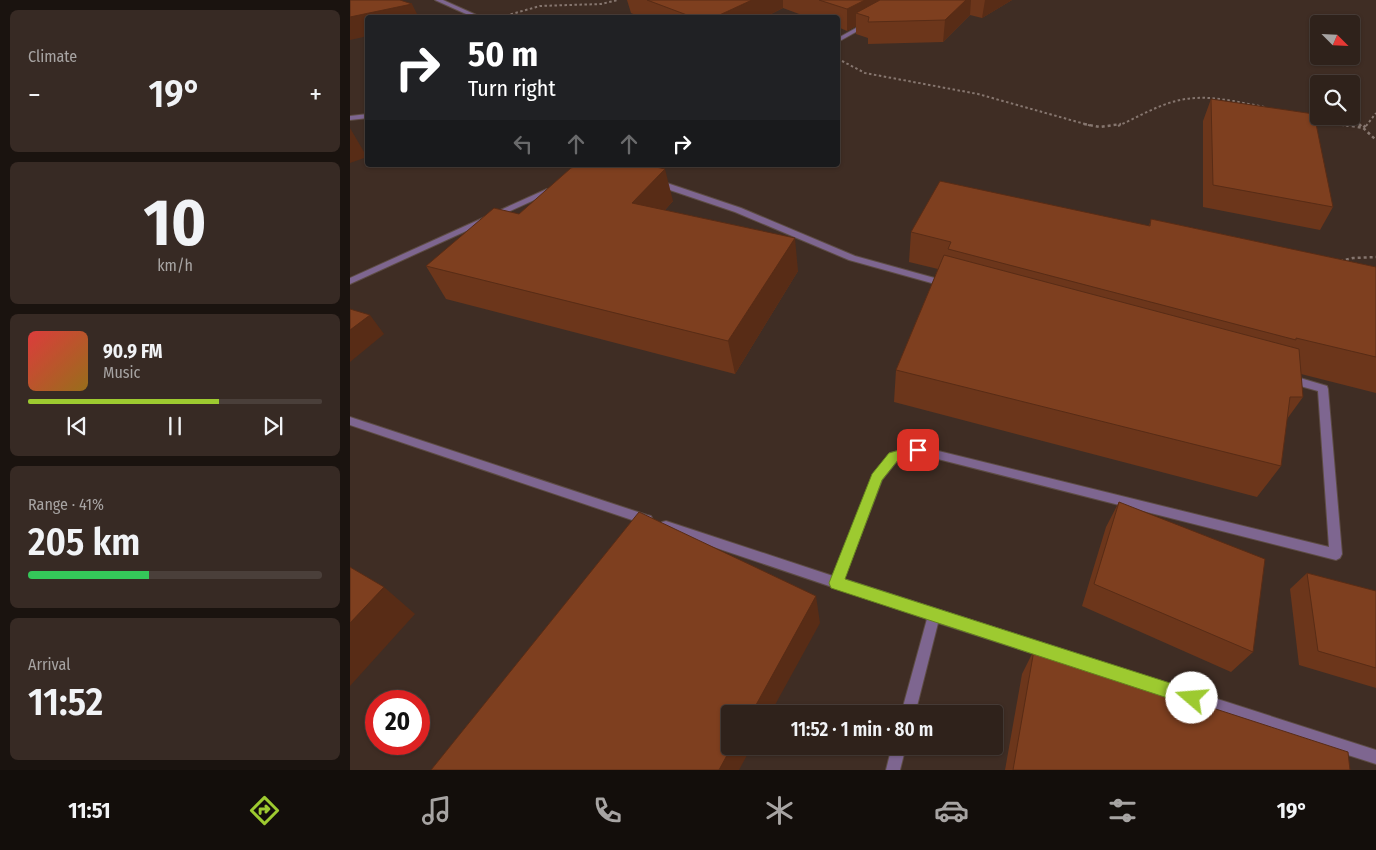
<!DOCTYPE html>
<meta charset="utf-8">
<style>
body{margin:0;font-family:"Fira Sans Condensed",sans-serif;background:#372a24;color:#f1f3f6;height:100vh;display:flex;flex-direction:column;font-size:19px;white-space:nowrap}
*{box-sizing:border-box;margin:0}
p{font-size:16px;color:#a7a4a3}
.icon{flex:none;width:28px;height:28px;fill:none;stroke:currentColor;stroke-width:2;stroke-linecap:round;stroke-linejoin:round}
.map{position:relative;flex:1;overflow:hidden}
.panel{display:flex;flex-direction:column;gap:10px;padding:10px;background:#1a130f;width:350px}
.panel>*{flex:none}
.hud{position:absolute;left:15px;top:15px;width:475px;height:152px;border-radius:5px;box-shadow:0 1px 4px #0004,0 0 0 1px #4a3f3a;background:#202124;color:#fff;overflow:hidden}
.needle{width:32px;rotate:114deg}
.tools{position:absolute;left:960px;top:15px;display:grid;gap:10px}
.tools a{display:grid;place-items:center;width:50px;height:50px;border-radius:5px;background:#2f221b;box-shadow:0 1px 4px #0004,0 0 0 1px #4a3f3a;font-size:25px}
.speed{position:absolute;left:15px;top:690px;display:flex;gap:10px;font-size:25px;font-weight:700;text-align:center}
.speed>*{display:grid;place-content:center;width:65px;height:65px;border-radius:50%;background:#2f221b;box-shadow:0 1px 4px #0004,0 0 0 1px #4a3f3a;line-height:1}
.speed .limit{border:8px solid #d22;background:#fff;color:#111}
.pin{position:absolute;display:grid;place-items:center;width:42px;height:42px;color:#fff;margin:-21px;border-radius:10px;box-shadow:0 2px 8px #0006}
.me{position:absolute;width:55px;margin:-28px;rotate:288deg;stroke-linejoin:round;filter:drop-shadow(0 0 4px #0008)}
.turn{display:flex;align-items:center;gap:18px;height:105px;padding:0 20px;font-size:22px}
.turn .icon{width:65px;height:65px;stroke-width:2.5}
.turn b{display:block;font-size:35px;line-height:42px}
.lanes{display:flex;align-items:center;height:48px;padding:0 20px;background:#0003;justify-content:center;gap:25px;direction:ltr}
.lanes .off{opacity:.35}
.big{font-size:38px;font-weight:600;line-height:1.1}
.panel .tile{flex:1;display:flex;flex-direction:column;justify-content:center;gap:8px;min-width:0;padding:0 18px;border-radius:8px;background:#372a24}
.panel .dial{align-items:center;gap:0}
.dial b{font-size:65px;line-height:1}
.song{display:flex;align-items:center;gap:15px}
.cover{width:60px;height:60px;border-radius:8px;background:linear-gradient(135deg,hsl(0 70% 55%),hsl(40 70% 35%))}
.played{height:5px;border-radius:2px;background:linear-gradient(90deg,#9dca30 65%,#4a3f3a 65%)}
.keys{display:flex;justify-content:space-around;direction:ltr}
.heat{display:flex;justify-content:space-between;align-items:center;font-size:28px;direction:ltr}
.charge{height:8px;border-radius:4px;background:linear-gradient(90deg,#34c759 41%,#4a3f3a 0)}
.trip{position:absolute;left:371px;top:705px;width:282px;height:50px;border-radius:5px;background:#2f221b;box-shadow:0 1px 4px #0004,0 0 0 1px #4a3f3a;font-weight:600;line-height:50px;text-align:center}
.tab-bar{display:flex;height:80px;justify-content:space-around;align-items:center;background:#130e0b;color:#a7a4a3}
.tab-bar .icon{width:35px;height:35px}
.tab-bar .current{color:#9dca30}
.tab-bar b{font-size:22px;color:#f1f3f6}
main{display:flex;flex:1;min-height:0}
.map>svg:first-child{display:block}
</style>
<main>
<section class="panel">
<div class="tile"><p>Climate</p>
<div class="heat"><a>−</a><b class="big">19°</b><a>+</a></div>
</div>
<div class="tile dial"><b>10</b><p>km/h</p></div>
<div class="tile">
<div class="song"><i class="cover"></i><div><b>90.9 FM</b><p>Music</p></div></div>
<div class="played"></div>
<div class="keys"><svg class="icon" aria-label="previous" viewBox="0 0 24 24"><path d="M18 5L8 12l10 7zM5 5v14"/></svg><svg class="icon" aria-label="pause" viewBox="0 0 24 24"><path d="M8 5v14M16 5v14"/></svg><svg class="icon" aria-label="next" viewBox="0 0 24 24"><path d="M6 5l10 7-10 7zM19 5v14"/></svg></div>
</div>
<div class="tile"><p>Range · 41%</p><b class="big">205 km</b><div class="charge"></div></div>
<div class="tile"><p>Arrival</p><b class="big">11:52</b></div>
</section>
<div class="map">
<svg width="1026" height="770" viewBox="0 0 1026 770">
<rect width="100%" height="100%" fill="#3f2d24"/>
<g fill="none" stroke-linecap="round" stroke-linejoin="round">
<defs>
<path id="service" d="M 85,0 L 93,0 L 133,18 L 125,18 Z
M 515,23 L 520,24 L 488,42 L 488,38 Z
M 18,114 L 18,118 L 0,120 L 0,116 Z
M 305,181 L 311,181 L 391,208 L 505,256 L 599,282 L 600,284 L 596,287 L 499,260 L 385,212 L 305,185 Z
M 197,189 L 200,189 L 204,191 L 0,284 L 0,278 Z
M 940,375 L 977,386 L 978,389 L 992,554 L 990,558 L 986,560 L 568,454 L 548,460 L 532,480 L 494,579 L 1026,750 L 1026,764 L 588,623 L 565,714 L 551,714 L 577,619 L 316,531 L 312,530 L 310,526 L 312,522 L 316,521 L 483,576 L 523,475 L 540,453 L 568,446 L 979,547 L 968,391 L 936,382 L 935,379 Z
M 0,417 L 297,515 L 301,516 L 303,520 L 301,524 L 297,525 L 0,425 Z
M 542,746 L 556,746 L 550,770 L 536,770 Z"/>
</defs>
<use href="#service" stroke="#5d4c44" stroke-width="2"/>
<path stroke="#86766f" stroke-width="2" stroke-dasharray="2.5 2.5" stroke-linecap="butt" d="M 151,17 L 190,6 L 251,4 L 268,0
M 492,61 L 515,73 L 628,94 L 742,126
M 1000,116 L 1011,126
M 962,120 L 998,126
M 768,126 C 786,118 806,106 826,101 C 855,93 886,102 915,107
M 1016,126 L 1026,113"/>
<path stroke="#86766f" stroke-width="2.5" stroke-dasharray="3 3" stroke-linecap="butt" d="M 734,124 L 750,127 L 771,124
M 990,124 L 1013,128 L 1017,124
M 1009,124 L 1026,140
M 990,261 L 1003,258 L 1026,257"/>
<use href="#service" fill="#7e6690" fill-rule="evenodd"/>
</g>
<path fill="#6c361b" d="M 277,0 L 662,0 L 632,18 L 620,15 L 593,42 L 518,44 L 518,38 L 506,34 L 506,26 L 497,31 L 488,27 L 488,18 L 460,18 L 433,8 L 413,18 L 292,18 L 281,13 Z
M 861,99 L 983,207 L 970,230 L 853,207 L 853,121 Z
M 323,201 L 315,210 L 448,271 L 385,374 L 96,299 L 76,266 L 169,214 Z
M 801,219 L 1026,267 L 1026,393 L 951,374 L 953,397 L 937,419 L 931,466 L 907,497 L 544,402 L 546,370 L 588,269 L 559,262 L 561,232 L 799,226 Z
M 769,502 L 903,652 L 881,672 L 732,606 L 756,527 Z
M 957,573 L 1026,591 L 1026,688 L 949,665 L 940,589 Z
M 684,650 L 1000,770 L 655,770 L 672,674 Z"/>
<path fill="#582c16" d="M 402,0 L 433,0 L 433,8 L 413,18 L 363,18 Z
M 515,0 L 554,0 L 519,17 L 506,13 L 506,26 L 497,31 L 497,9 Z
M 616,0 L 621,0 L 620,15 L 593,42 L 595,20 Z
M 635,0 L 662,0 L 632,18 Z
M 62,4 L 69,18 L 18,18 L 18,36 L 0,40 L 0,17 Z
M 0,128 L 17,157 L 0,163 Z
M 315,169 L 323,201 L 292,235 L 282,203 Z
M 445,238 L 448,271 L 385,374 L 378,341 Z
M 20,315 L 34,334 L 0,362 L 0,330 Z
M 34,587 L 65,614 L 0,686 L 0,623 Z
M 466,596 L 470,623 L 420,714 L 401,714 Z
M 382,746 L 402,746 L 389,770 L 369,770 Z"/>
<path fill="#7e3f1f" stroke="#582c16" d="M 0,0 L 50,0 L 62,4 L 0,17 Z
M 297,0 L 402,0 L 363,18 L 345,18 Z
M 469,0 L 515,0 L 497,9 Z
M 530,0 L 616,0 L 595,20 L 518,22 L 519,17 L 506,13 Z
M 861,99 L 964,114 L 983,207 L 863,185 Z
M 232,165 L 297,165 L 315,169 L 282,203 L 445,238 L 378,341 L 76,266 L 144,208 L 169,214 L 221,168 Z
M 590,181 L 800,226 L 801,219 L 1026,267 L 1026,357 L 946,338 L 946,340 L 598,249 L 601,242 L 561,232 Z
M 594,255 L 949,349 L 953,397 L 940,397 L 931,466 L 546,370 Z
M 0,309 L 20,315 L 0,330 Z
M 769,502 L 915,559 L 903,652 L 744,584 Z
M 289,512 L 466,596 L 401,714 L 380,714 L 380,746 L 382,746 L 369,770 L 81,770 Z
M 0,567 L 34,587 L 0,623 Z
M 957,573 L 1026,591 L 1026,668 L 968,651 Z
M 684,650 L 998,752 L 1000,770 L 663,770 Z"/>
<path fill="#9dca30" stroke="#66831f" d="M 568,445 L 573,446 L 575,450 L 573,453 L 548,460 L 532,480 L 495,579 L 842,690 L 847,692 L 850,698 L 847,703 L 842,706 L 481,588 L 479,583 L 522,474 L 539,453 Z"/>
</svg>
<div class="tools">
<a><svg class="needle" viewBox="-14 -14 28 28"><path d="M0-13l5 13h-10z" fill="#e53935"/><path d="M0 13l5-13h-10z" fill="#a7a4a3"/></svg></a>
<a><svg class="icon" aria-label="search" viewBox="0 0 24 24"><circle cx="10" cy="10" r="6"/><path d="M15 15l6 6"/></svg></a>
</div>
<div class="speed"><div class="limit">20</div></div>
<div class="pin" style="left:568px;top:450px;background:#d93025"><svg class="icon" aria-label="arrive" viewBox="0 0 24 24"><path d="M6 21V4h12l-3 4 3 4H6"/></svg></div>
<svg class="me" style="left:842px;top:698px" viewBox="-20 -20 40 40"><circle r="19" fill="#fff"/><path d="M0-13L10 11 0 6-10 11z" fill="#9dca30"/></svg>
<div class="trip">11:52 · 1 min · 80 m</div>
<div class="hud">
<div class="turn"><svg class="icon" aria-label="right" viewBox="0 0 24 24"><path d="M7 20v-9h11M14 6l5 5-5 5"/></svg><div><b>50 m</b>Turn right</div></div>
<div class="lanes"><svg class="icon off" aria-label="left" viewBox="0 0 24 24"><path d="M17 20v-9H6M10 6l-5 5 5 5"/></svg><svg class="icon off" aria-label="ahead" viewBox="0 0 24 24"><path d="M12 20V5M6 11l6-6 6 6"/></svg><svg class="icon off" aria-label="ahead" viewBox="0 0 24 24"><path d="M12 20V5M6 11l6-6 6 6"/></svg><svg class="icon" aria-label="right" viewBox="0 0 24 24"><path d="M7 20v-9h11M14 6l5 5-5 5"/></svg></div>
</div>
</div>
</main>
<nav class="tab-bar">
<b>11:51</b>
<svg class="icon current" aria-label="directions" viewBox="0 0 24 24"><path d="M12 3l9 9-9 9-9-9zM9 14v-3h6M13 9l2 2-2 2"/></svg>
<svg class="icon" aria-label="music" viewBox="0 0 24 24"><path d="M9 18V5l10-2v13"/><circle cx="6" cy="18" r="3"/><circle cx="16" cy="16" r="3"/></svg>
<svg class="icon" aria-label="phone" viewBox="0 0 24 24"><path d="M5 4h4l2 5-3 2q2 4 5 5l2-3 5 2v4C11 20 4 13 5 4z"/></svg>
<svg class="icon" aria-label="climate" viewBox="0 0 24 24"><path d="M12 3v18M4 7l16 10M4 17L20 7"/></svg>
<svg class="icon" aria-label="car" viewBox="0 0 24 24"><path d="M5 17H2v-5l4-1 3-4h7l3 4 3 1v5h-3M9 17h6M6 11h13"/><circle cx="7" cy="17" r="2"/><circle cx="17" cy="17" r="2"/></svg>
<svg class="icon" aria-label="filters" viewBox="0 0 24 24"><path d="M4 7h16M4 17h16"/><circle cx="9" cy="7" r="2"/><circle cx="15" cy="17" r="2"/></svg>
<b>19°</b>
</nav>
